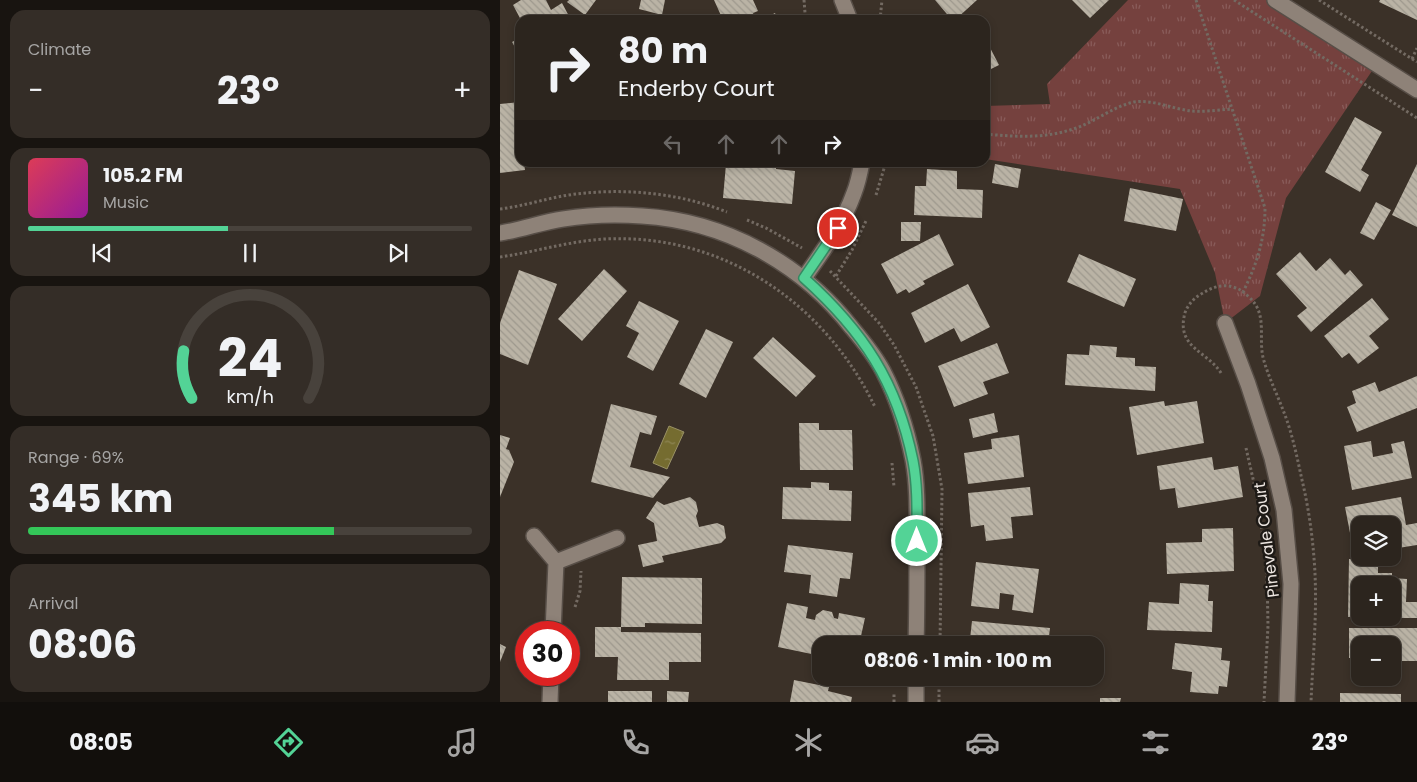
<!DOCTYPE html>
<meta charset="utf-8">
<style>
body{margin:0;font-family:Poppins,sans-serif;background:#342d27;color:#f1f3f6;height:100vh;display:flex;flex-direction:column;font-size:19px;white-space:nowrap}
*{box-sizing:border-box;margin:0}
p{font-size:16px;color:#a6a5a4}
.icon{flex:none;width:28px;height:28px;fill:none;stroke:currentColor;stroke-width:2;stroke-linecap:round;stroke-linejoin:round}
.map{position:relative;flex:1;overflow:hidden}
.details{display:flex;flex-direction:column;gap:10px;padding:10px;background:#181410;width:500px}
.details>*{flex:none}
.banner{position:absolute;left:15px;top:15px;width:475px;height:152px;border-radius:15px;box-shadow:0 2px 8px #0003,0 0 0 1px #48423c;background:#2c251e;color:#f1f3f6;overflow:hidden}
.tools{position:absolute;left:851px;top:516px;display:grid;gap:10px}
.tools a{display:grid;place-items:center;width:50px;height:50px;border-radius:10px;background:#2c251e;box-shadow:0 2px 8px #0003,0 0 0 1px #48423c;font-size:25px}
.speed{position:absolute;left:15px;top:621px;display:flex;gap:10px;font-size:25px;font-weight:700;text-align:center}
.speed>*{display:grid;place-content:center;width:65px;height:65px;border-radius:50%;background:#2c251e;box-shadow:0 2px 8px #0003,0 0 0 1px #48423c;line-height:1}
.speed .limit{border:8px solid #d22;background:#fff;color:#111}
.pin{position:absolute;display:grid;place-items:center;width:42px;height:42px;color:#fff;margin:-21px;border:2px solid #fff;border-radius:50%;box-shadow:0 1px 5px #0007}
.me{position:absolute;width:55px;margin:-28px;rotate:0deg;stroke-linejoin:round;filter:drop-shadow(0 0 4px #0008)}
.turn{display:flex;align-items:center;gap:18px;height:105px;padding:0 20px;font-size:22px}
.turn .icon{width:65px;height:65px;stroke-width:2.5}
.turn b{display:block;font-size:35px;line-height:42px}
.lanes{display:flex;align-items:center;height:48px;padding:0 20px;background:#0003;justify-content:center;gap:25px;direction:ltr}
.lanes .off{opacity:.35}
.big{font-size:38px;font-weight:700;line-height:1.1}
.details .card{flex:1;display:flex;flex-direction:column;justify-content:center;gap:8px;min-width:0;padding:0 18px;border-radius:15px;background:#342d27}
.details .dial{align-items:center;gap:0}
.dial svg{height:130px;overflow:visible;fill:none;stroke:#48423c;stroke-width:7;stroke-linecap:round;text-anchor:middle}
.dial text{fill:#f1f3f6;stroke:none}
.song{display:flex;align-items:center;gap:15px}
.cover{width:60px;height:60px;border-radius:8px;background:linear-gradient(135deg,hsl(350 70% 55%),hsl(300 70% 35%))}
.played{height:5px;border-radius:2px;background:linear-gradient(90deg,#53d396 45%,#48423c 45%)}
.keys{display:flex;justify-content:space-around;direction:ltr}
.heat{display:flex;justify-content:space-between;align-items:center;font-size:28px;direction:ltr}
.charge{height:8px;border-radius:4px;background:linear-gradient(90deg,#34c759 69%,#48423c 0)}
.trip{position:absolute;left:312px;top:636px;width:292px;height:50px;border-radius:15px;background:#2c251e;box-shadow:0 2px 8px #0003,0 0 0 1px #48423c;font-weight:700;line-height:50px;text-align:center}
.dock{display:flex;height:80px;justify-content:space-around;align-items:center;background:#120f0c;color:#a6a5a4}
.dock .icon{width:35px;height:35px}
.dock .selected{color:#53d396}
.dock b{font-size:22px;color:#f1f3f6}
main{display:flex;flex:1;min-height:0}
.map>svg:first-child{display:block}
</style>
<main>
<section class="details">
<div class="card"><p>Climate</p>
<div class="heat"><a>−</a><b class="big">23°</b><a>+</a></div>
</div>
<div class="card">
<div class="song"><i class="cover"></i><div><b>105.2 FM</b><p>Music</p></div></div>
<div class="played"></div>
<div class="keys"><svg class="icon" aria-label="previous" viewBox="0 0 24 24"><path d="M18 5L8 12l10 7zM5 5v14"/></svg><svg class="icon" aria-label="pause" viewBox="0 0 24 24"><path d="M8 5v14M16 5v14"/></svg><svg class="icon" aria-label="next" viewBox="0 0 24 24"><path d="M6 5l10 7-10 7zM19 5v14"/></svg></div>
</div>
<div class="card dial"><svg viewBox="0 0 100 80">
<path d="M14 69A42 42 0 1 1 86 69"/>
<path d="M14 69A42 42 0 0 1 9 40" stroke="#53d396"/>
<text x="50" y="56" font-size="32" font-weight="700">24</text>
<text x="50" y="72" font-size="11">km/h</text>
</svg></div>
<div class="card"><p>Range · 69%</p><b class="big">345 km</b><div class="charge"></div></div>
<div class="card"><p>Arrival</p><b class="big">08:06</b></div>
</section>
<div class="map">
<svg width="917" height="702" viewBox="0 0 917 702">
<defs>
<pattern id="park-tufts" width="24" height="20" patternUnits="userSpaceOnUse" patternTransform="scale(1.25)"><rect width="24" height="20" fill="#75413e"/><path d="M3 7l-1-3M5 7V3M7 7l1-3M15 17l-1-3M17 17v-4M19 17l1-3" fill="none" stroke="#895c5a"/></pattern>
<pattern id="water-ripples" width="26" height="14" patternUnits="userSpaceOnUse" patternTransform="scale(1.25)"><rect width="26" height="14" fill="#756c30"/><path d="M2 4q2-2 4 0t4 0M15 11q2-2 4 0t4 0" fill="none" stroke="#908858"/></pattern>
<pattern id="building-back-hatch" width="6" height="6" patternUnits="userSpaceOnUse" patternTransform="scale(1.25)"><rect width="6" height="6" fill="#bab3a5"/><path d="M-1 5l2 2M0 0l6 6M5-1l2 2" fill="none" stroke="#9d988d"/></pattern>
</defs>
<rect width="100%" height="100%" fill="#3b3128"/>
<path fill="url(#park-tufts)" d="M 628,0 L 775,0 L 876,65 L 786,198 L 760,296 L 725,323 L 715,273 L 680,189 L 485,159 L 485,106 L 550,104 L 547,84 Z"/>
<path fill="url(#water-ripples)" stroke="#999165" d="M 169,426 L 184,432 L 167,469 L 153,463 Z"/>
<path fill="url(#building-back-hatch)" d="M 21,0 L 46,0 L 51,10 L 62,3 L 71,20 L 21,20 L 13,5 Z
M 69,0 L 96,0 L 85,15 L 67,2 Z
M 141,0 L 165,0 L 162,15 L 139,9 Z
M 214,0 L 253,0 L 258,11 L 253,13 L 256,20 L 223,20 Z
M 435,0 L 477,0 L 455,20 L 452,20 Z
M 572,0 L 609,0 L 590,18 Z
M 880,0 L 917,0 L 917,20 L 879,2 Z
M 275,13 L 278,20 L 261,20 Z
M 20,38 L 20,56 L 12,42 Z
M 485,38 L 499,65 L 485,72 Z
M 20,102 L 20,162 L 24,162 L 25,170 L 0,173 L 0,104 Z
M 855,117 L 882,132 L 861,170 L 869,175 L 860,192 L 825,172 Z
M 62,162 L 89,162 L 89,164 L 63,166 Z
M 176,162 L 196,162 L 196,168 L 176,168 Z
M 256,162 L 276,162 L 276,169 L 295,171 L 292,204 L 223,198 L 226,164 L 256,167 Z
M 495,164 L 521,169 L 518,188 L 492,183 Z
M 917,164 L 917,227 L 892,215 Z
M 427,169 L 457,171 L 457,189 L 483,190 L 482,218 L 414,215 L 415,186 L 426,186 Z
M 630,188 L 683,199 L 676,231 L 624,221 Z
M 876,202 L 891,210 L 874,240 L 860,233 Z
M 401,222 L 421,222 L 420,241 L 401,241 Z
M 439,234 L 454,265 L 423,281 L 425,284 L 409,293 L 406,289 L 397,294 L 381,264 Z
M 800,252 L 816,271 L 830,258 L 845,275 L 850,270 L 863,285 L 811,332 L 797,316 L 807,308 L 776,274 Z
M 579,254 L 636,279 L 624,307 L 567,282 Z
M 104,269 L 127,291 L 82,341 L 58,319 Z
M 19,270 L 57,284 L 28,365 L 0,354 L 0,323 Z
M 468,284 L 490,327 L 461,342 L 454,328 L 425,343 L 411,313 Z
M 872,298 L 889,319 L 869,336 L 879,348 L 858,364 L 849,353 L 842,358 L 824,336 Z
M 139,301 L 179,321 L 153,371 L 127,357 L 139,333 L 126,326 Z
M 206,329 L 233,342 L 206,398 L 179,384 Z
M 273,337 L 316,376 L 296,397 L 253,358 Z
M 497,343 L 509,373 L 483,382 L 488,394 L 454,407 L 438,366 Z
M 590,345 L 617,347 L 616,357 L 635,358 L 635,366 L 656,367 L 655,391 L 565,385 L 567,354 L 589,355 Z
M 917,376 L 917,408 L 857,432 L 847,407 L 856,403 L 852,391 L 875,382 L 879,392 Z
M 664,401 L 665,406 L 697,401 L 704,443 L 637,455 L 629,407 Z
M 111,404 L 157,416 L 151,435 L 140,432 L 130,467 L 170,477 L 153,498 L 91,482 Z
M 494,413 L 498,432 L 473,438 L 469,419 Z
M 299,423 L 319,423 L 319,430 L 352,430 L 353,470 L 300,470 Z
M 0,435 L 10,438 L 6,449 L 9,450 L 14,462 L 0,497 Z
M 519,435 L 524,477 L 468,484 L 464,453 L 492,449 L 491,439 Z
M 871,441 L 873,457 L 893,453 L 891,444 L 904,441 L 912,478 L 852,490 L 844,446 Z
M 712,457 L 714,470 L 738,466 L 743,497 L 678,508 L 675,488 L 660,490 L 657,466 Z
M 311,482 L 329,483 L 329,490 L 352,491 L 351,521 L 282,519 L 283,487 L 311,488 Z
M 530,487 L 533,515 L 511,517 L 513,538 L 486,541 L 484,525 L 471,527 L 468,493 Z
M 190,497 L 196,502 L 198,511 L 196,516 L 199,527 L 217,523 L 224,526 L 226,538 L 221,543 L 162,556 L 164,562 L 143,567 L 138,545 L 157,541 L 154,523 L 146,518 L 157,501 L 164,505 Z
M 901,497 L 906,525 L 917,523 L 917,545 L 892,549 L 892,525 L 860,525 L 860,536 L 851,538 L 845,507 Z
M 733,528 L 734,571 L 667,574 L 666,543 L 702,542 L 702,529 Z
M 288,545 L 353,553 L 350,579 L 340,578 L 337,597 L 309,593 L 311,575 L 284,572 Z
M 849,559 L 878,560 L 878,573 L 892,573 L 892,578 L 907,579 L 906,602 L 917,602 L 917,618 L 892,618 L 892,585 L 860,585 L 860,617 L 848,617 Z
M 476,562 L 539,569 L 533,613 L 512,610 L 514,595 L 500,593 L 499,609 L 471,606 Z
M 122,577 L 202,578 L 202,624 L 145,623 L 145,627 L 121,627 Z
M 680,583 L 709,585 L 708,601 L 713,601 L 712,632 L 647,630 L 649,602 L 679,604 Z
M 287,603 L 308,607 L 306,618 L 315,620 L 316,615 L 323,610 L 332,612 L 334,618 L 338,619 L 339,613 L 365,618 L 359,645 L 321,645 L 321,656 L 278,647 Z
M 472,621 L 550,628 L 548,645 L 484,645 L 484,641 L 470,639 Z
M 95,627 L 121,627 L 121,632 L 201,633 L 201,662 L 169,662 L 169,680 L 117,680 L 118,657 L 95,657 Z
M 849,628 L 917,628 L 917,661 L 892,661 L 892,645 L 860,645 L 860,658 L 849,658 Z
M 675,643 L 722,648 L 721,660 L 730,661 L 727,687 L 719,686 L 718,694 L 690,692 L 692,672 L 672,669 Z
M 0,644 L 6,647 L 0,662 Z
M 294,680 L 329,687 L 328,691 L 352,697 L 351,702 L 290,702 Z
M 108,691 L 152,691 L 152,702 L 108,702 Z
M 167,691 L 189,692 L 188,702 L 167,702 Z
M 840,693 L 901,694 L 901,702 L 840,702 Z
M 600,698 L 621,698 L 620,702 L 600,702 Z"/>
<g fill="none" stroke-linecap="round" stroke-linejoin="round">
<defs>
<path id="minor" d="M 342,0 L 350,20
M 775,0 L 917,90
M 0,233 C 21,230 42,222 63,219 C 88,215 116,214 142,216 C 225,221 301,263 352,328 C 363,341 375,356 383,371 C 397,398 407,430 413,460 C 418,487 417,516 417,543 C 417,577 417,611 416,645
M 304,278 C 323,251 343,224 354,193 C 358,183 360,173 362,162
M 725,323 L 748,384 L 772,458 L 784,510 L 791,584 L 787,702
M 34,536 L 56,562 L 117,538
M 53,632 L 56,562
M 50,702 L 51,675
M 416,702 L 416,678"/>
</defs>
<use href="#minor" stroke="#574e47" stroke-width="18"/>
<path stroke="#736a62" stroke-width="3" stroke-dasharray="2.5 2.5" stroke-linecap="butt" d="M 304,0 L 305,13 L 309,20
M 696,0 L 765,208 C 765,239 757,264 743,292
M 734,0 L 917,118
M 819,0 L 917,62
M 380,20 L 382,0
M 912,59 L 917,48
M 485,134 C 518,137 547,139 579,127 C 597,120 615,106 634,102 C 652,99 673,109 691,111 C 704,112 719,110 732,109
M 376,195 L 386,162
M 0,209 C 25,206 50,197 76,194 C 127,188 179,193 227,212
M 247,220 L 266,228 L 302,248
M 0,257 C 35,252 69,241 105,239 C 223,233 325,303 375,407
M 330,271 L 379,323 L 394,345 L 416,387 L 433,436 L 442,489 L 440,645
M 336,276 L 352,250 L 366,221
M 721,373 C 708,352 678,348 684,317 C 685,309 691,301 698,296 C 709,289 720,283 733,287 C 740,289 744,292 749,297 C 769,315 757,339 764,361 C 769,378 777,394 783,410 C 792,432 797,457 802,480 C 808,505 812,532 814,558 C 818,606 813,654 811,702
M 746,448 L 759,505 L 767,574 L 768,626 L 764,702
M 392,463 L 394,487
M 75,607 L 80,591 L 81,571
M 72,674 L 74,635
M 394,702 L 394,693
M 439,702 L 439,678"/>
<use href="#minor" stroke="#8e8278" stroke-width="15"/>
</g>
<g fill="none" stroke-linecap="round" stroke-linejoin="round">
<defs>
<path id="route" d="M 338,228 L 304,278 C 363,331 397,382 413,461 C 418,487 417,514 417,541"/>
</defs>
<use href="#route" stroke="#368962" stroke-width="12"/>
<use href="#route" stroke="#53d396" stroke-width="9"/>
</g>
<g text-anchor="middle" stroke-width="5" stroke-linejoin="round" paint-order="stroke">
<g font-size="16" fill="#ede6e1" stroke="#1e1a16">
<text transform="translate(766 540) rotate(-97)" y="6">Pinevale Court</text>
</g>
</g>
</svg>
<div class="tools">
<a><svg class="icon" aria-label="layers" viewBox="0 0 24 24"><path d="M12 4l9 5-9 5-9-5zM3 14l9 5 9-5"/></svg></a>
<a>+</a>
<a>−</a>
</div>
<div class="speed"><div class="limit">30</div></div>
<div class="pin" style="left:338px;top:228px;background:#d93025"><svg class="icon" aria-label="arrive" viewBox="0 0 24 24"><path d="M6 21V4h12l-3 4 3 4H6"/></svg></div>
<svg class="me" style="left:417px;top:541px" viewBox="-20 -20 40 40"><circle r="17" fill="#53d396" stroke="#fff" stroke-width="3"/><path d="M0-11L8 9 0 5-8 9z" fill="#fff"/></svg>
<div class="trip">08:06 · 1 min · 100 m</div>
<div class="banner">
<div class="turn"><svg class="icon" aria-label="right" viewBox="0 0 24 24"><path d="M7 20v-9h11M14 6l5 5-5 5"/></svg><div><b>80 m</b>Enderby Court</div></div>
<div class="lanes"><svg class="icon off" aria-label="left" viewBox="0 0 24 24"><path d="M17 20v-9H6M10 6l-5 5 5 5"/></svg><svg class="icon off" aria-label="ahead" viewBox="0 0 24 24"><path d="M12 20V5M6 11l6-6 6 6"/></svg><svg class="icon off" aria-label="ahead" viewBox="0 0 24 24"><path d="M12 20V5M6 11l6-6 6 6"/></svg><svg class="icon" aria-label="right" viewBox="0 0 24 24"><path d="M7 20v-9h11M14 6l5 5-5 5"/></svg></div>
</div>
</div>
</main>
<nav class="dock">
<b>08:05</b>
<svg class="icon selected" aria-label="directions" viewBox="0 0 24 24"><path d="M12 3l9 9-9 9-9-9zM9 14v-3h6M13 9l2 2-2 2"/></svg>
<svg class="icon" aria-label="music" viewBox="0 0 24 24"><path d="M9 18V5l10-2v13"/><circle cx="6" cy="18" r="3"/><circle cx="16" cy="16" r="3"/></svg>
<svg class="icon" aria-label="phone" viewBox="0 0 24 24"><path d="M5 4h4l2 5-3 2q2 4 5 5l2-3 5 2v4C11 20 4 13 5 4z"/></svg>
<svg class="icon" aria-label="climate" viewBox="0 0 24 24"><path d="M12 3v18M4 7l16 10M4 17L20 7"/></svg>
<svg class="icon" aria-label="car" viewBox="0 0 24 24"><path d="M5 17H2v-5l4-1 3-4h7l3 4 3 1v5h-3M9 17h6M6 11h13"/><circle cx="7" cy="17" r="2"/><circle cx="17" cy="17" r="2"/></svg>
<svg class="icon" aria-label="filters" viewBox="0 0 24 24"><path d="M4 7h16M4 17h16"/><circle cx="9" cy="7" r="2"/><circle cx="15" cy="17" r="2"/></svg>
<b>23°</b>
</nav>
